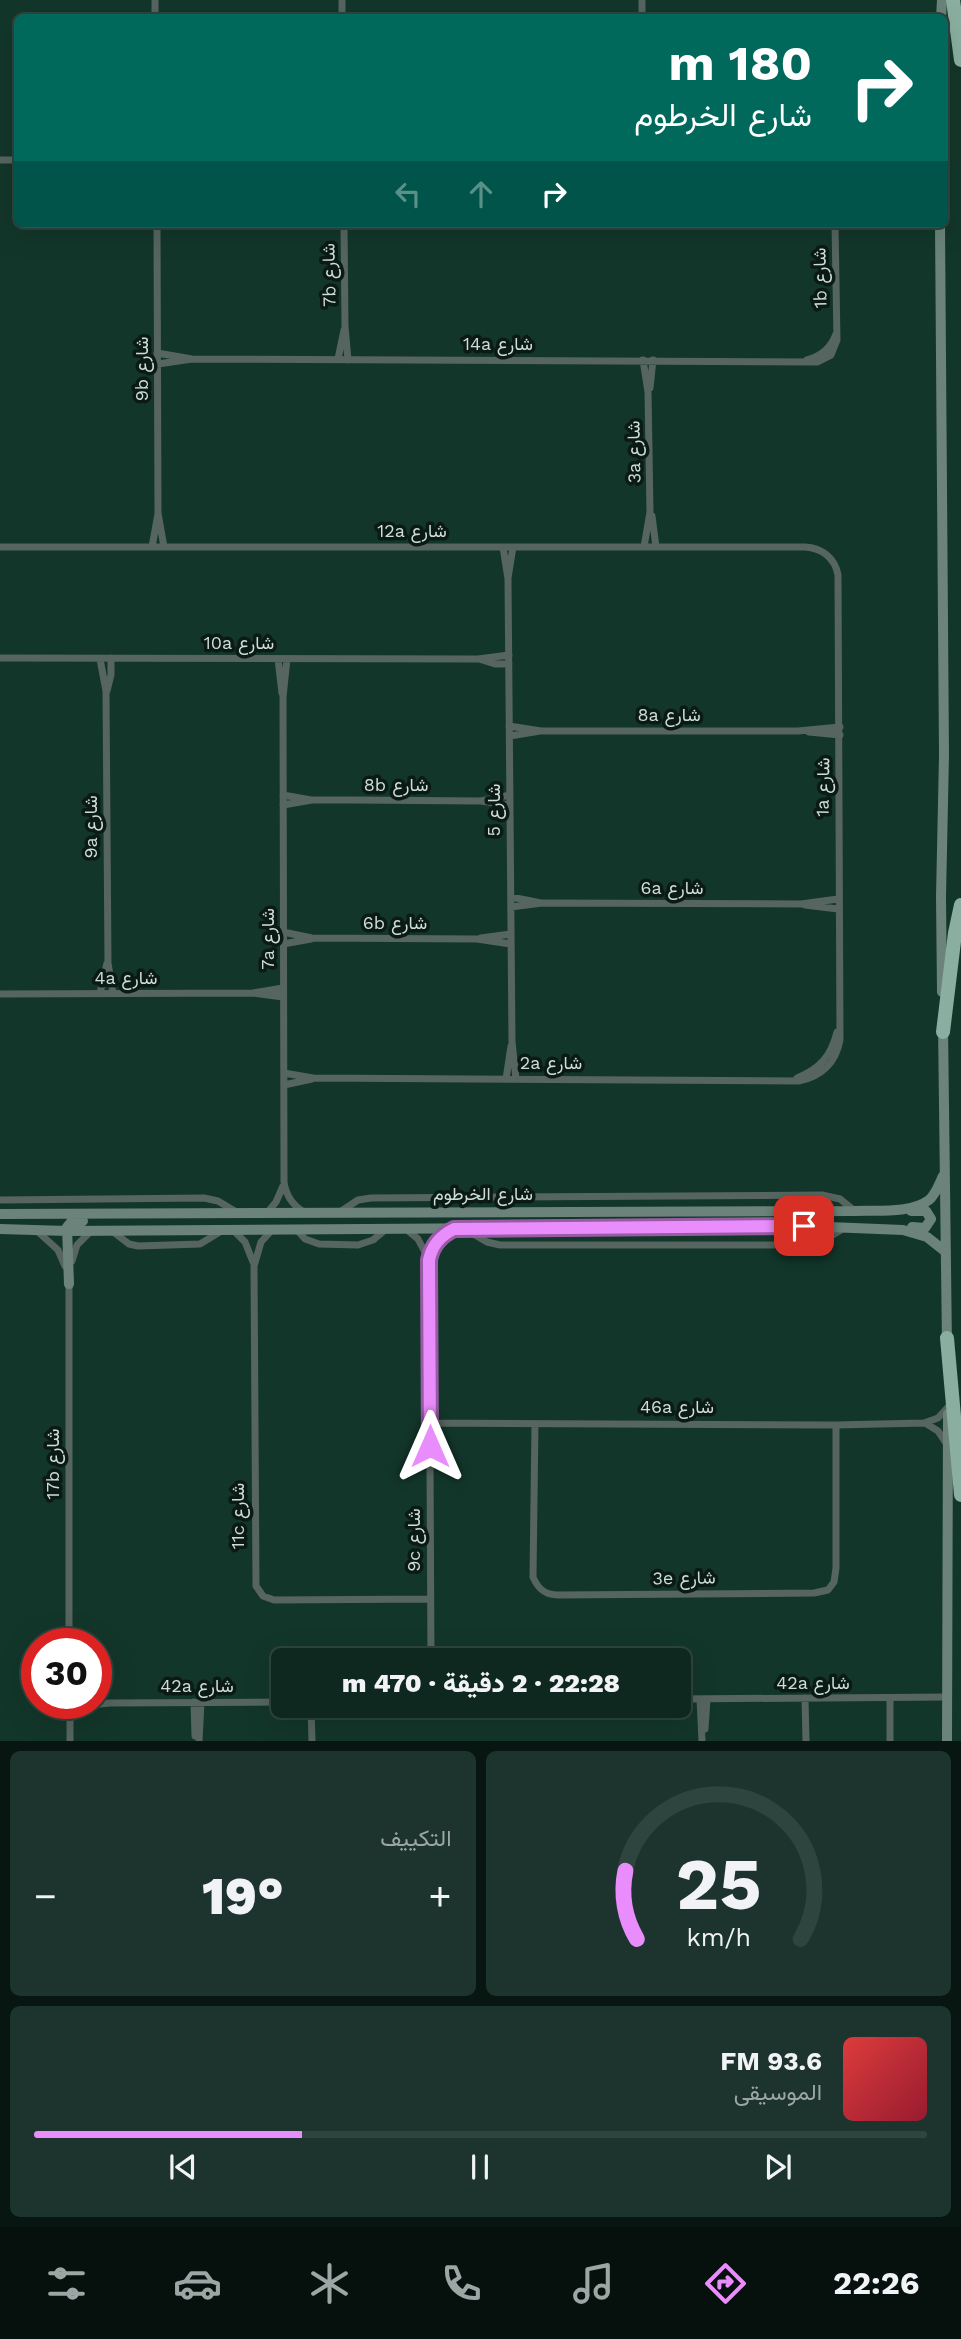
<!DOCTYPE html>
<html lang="ar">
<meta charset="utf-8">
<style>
body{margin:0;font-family:"Work Sans",Vazirmatn,sans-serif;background:#1c342d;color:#f1f3f6;direction:rtl;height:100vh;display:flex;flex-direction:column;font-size:26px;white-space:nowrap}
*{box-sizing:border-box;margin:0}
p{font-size:23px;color:#9ba6a5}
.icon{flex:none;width:38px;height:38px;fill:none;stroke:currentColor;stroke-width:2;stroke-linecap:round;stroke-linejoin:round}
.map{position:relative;height:1741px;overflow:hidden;direction:ltr}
.side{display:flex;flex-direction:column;gap:10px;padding:10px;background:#081612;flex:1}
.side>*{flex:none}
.top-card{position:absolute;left:14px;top:14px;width:934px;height:214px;border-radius:10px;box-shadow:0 7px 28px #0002,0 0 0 2px #2e443e;direction:rtl;background:#00695c;color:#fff;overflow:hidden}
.speed{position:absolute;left:21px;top:1628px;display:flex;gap:14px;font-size:35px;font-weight:700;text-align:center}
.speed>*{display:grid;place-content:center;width:91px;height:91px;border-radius:50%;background:#0e2820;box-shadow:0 7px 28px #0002,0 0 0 2px #2e443e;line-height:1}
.speed .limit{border:10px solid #d22;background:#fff;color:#111}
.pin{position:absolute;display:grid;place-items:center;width:60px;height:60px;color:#fff;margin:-30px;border-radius:14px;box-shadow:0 4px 10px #0006}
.me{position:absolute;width:77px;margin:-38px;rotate:0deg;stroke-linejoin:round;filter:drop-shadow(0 0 5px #0008)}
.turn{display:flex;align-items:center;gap:24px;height:147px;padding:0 21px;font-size:32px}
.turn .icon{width:91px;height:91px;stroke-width:2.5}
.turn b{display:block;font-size:49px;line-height:60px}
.lanes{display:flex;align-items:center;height:66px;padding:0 21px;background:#0003;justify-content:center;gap:35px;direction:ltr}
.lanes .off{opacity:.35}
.big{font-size:52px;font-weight:800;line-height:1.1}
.side .widget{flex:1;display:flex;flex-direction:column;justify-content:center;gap:10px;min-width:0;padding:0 24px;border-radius:10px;background:#1c342d}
.side .dial{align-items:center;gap:0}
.dial svg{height:182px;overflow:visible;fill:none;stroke:#2e443e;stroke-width:7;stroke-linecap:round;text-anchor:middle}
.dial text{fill:#f1f3f6;stroke:none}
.song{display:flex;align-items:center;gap:21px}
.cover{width:84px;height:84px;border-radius:10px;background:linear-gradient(135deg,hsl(0 70% 55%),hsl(350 70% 35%))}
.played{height:7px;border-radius:4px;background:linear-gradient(90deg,#ea8dfc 30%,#2e443e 30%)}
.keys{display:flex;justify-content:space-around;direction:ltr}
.heat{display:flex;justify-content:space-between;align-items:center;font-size:38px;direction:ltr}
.side .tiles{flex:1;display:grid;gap:10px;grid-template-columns:1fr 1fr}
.widget:last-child{grid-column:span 2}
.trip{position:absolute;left:271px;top:1648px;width:420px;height:70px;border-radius:10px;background:#0e2820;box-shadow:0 7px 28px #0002,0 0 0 2px #2e443e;font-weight:800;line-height:70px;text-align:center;direction:rtl}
.tab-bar{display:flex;height:112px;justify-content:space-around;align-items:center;background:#06100d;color:#9ba6a5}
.tab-bar .icon{width:49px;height:49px}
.tab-bar .current{color:#ea8dfc}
.tab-bar b{font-size:32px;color:#f1f3f6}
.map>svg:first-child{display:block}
</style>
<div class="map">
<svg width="961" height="1741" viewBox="0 0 961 1741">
<rect width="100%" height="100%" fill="#13362a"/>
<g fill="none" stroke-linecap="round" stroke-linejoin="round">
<path stroke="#56655f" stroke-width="7" d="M 155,0 L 155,18
M 342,0 L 342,18
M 642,0 L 642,18
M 0,160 L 18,160
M 157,224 L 158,513 L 164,547
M 344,224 L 345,326 L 348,360
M 157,353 L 192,359 L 817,362 L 831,355 L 837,340 L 835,224
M 338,359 L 344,330
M 643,360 L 648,392 L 650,512 L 644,547
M 807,360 C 822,356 831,348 836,334
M 158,364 L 192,359
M 650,388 L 653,360
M 652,516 L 656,547
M 0,547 L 805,547 C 822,548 835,558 838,575 L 840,1040 C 836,1063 821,1077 799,1081 L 313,1078 L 284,1073
M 152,547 L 158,514
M 503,547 L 508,579 L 512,1042 L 516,1079
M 508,578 L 513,547
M 0,658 L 478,659 L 509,655
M 100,659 L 106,691 L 108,963 L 113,993
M 278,659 L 282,693
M 287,659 L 283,697 L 284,1182 C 286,1196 292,1205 304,1212
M 479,659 L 495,664 L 509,664
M 107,691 L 111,675 L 111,658
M 509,726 L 541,731 L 798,731 L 840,727
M 809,732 L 840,735
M 510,736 L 540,731
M 283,795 L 311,800
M 481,801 L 510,795
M 283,805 L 312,800 L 353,800 L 481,801 L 510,805
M 511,897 L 541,903
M 805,905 L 838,909
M 511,907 L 542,903 L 801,904 L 838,899
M 283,932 L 312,938 L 477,939 L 511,944
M 481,938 L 511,934
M 283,944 L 311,939
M 100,993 L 107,963
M 253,993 L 283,988
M 0,994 L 253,993 L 283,997
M 797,1078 C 820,1069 831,1056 837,1032
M 506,1079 L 511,1046
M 284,1085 L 312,1079
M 0,1200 L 204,1198 L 218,1201 L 238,1213
M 340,1212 L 358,1200 L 371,1198 L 822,1195 L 840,1199 L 855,1211
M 267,1213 L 276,1202 L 283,1186
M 406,1229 L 418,1239 L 429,1260
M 465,1229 L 487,1242 L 500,1245 L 772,1245 L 823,1241 L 844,1228
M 36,1230 L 58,1250 L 65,1266
M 272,1230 L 261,1242 L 254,1266 L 256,1586 L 263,1596 L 274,1600 L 430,1599
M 297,1230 L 305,1239 L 319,1244 L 358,1245 L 373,1240 L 386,1229
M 112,1231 L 129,1244 L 138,1246 L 200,1244 L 223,1230
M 234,1231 L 245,1242 L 253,1262
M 72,1261 L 77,1245 L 91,1231
M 69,1280 L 69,1643
M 430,1423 L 836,1425 L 924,1423 L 938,1418 L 948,1407
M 925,1423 L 938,1431 L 946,1443
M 535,1424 L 533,1577 C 538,1589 545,1595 558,1595 L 814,1593 L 828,1590 L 834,1582 L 836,1568 L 836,1425
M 431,1661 L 429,1260 C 432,1245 440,1236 453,1229
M 805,1698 L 806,1741
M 890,1698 L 890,1741
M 679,1699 L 947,1697
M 700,1699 L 702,1741
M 194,1702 L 195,1736
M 70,1703 L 70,1741
M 311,1706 L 312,1741
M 70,1707 L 110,1703 L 284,1702
M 705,1729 L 707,1699
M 199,1741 L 201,1702"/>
<path stroke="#6b837a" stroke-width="10" d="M 941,18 L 942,0
M 940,224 L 944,755 L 941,897 L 942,992
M 943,1026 L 947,1346
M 911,1211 L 926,1211 L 931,1219 L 925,1228 L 912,1227
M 0,1214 L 855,1211 C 877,1210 910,1214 929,1200 C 936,1194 939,1184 943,1176
M 0,1229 L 67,1231 L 804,1226 L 903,1230 L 927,1237 L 946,1252
M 69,1284 L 67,1227 L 71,1222 L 83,1221
M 947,1741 L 948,1414"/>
<path stroke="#8aafa0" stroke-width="14" d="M 953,0 L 961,60
M 943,1032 L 955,933 L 961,905
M 947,1338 L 961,1495"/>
</g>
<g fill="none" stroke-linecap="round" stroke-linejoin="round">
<defs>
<path id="route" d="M 430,1446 L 429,1260 C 432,1245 440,1236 454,1229 L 804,1226"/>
</defs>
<use href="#route" stroke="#985ca4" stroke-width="18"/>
<use href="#route" stroke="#ea8dfc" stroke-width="12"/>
</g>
<g text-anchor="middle" stroke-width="7" stroke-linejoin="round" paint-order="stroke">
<g font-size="18" fill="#ccded7" stroke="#0c1a15">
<text transform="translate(329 275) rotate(-91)" y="6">7b شارع</text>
<text transform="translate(820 278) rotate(-91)" y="6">1b شارع</text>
<text x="498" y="350">14a شارع</text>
<text transform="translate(142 369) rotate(-90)" y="6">9b شارع</text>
<text transform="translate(634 452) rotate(-91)" y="6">3a شارع</text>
<text x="412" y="537">12a شارع</text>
<text x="239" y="649">10a شارع</text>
<text x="669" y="721">8a شارع</text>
<text x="396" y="791">8b شارع</text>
<text transform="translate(823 787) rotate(-89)" y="6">1a شارع</text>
<text transform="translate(494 810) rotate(-90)" y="6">شارع 5</text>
<text transform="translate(91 827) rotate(-90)" y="6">9a شارع</text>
<text x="672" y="894">6a شارع</text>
<text x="395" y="929">6b شارع</text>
<text transform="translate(268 939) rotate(-90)" y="6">7a شارع</text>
<text x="126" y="984">4a شارع</text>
<text x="551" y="1069">2a شارع</text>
<text x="483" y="1200">شارع الخرطوم</text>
<text x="677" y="1413">46a شارع</text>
<text transform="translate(53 1464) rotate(-90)" y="6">17b شارع</text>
<text transform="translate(238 1516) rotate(-90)" y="6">11c شارع</text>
<text transform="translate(414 1540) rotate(-90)" y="6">9c شارع</text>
<text transform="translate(684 1578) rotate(-1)" y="6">3e شارع</text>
<text x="813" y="1689">42a شارع</text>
<text x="197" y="1692">42a شارع</text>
</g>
</g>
</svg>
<div class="speed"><div class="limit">30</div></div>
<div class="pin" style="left:804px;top:1226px;background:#d93025"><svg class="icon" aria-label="arrive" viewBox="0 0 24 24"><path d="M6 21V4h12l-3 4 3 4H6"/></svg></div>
<svg class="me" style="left:430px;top:1446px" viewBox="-20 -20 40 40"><path d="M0-17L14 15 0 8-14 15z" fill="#ea8dfc" stroke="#fff" stroke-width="4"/></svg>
<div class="trip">22:28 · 2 دقيقة · 470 m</div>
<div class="top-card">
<div class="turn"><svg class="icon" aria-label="right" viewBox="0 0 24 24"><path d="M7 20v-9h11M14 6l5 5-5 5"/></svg><div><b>180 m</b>شارع الخرطوم</div></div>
<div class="lanes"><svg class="icon off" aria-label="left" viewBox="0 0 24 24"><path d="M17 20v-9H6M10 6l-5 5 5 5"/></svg><svg class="icon off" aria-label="ahead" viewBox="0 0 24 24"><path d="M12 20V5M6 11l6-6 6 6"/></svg><svg class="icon" aria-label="right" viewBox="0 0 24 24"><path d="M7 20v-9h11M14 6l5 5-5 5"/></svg></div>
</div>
</div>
<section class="side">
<div class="tiles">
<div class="widget dial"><svg viewBox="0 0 100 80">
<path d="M14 69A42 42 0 1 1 86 69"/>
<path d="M14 69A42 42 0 0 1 9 39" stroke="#ea8dfc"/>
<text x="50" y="56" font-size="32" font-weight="700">25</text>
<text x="50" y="72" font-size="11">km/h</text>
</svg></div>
<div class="widget"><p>التكييف</p>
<div class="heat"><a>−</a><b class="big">19°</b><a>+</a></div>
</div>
<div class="widget">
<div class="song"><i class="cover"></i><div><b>93.6 FM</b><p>الموسيقى</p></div></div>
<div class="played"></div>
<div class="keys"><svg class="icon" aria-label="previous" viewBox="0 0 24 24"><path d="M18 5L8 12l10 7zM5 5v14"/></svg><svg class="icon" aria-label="pause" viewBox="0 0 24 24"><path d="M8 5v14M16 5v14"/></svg><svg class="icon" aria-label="next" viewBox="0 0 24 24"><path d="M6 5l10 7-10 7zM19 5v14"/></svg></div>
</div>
</div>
</section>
<nav class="tab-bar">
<b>22:26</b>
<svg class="icon current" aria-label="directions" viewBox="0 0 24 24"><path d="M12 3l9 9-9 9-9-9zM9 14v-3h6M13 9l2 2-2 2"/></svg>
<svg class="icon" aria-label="music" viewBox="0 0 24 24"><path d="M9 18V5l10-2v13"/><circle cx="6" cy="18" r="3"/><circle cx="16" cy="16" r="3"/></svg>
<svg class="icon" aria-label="phone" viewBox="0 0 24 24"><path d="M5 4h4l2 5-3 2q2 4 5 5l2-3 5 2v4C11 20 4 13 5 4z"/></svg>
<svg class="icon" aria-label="climate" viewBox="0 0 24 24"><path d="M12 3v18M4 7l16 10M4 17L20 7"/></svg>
<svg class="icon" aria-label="car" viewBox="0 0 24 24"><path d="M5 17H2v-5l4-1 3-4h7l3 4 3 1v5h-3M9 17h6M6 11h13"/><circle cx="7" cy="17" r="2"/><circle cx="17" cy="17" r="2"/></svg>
<svg class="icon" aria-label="filters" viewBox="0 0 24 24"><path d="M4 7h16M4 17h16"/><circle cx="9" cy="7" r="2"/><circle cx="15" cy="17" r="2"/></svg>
</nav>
